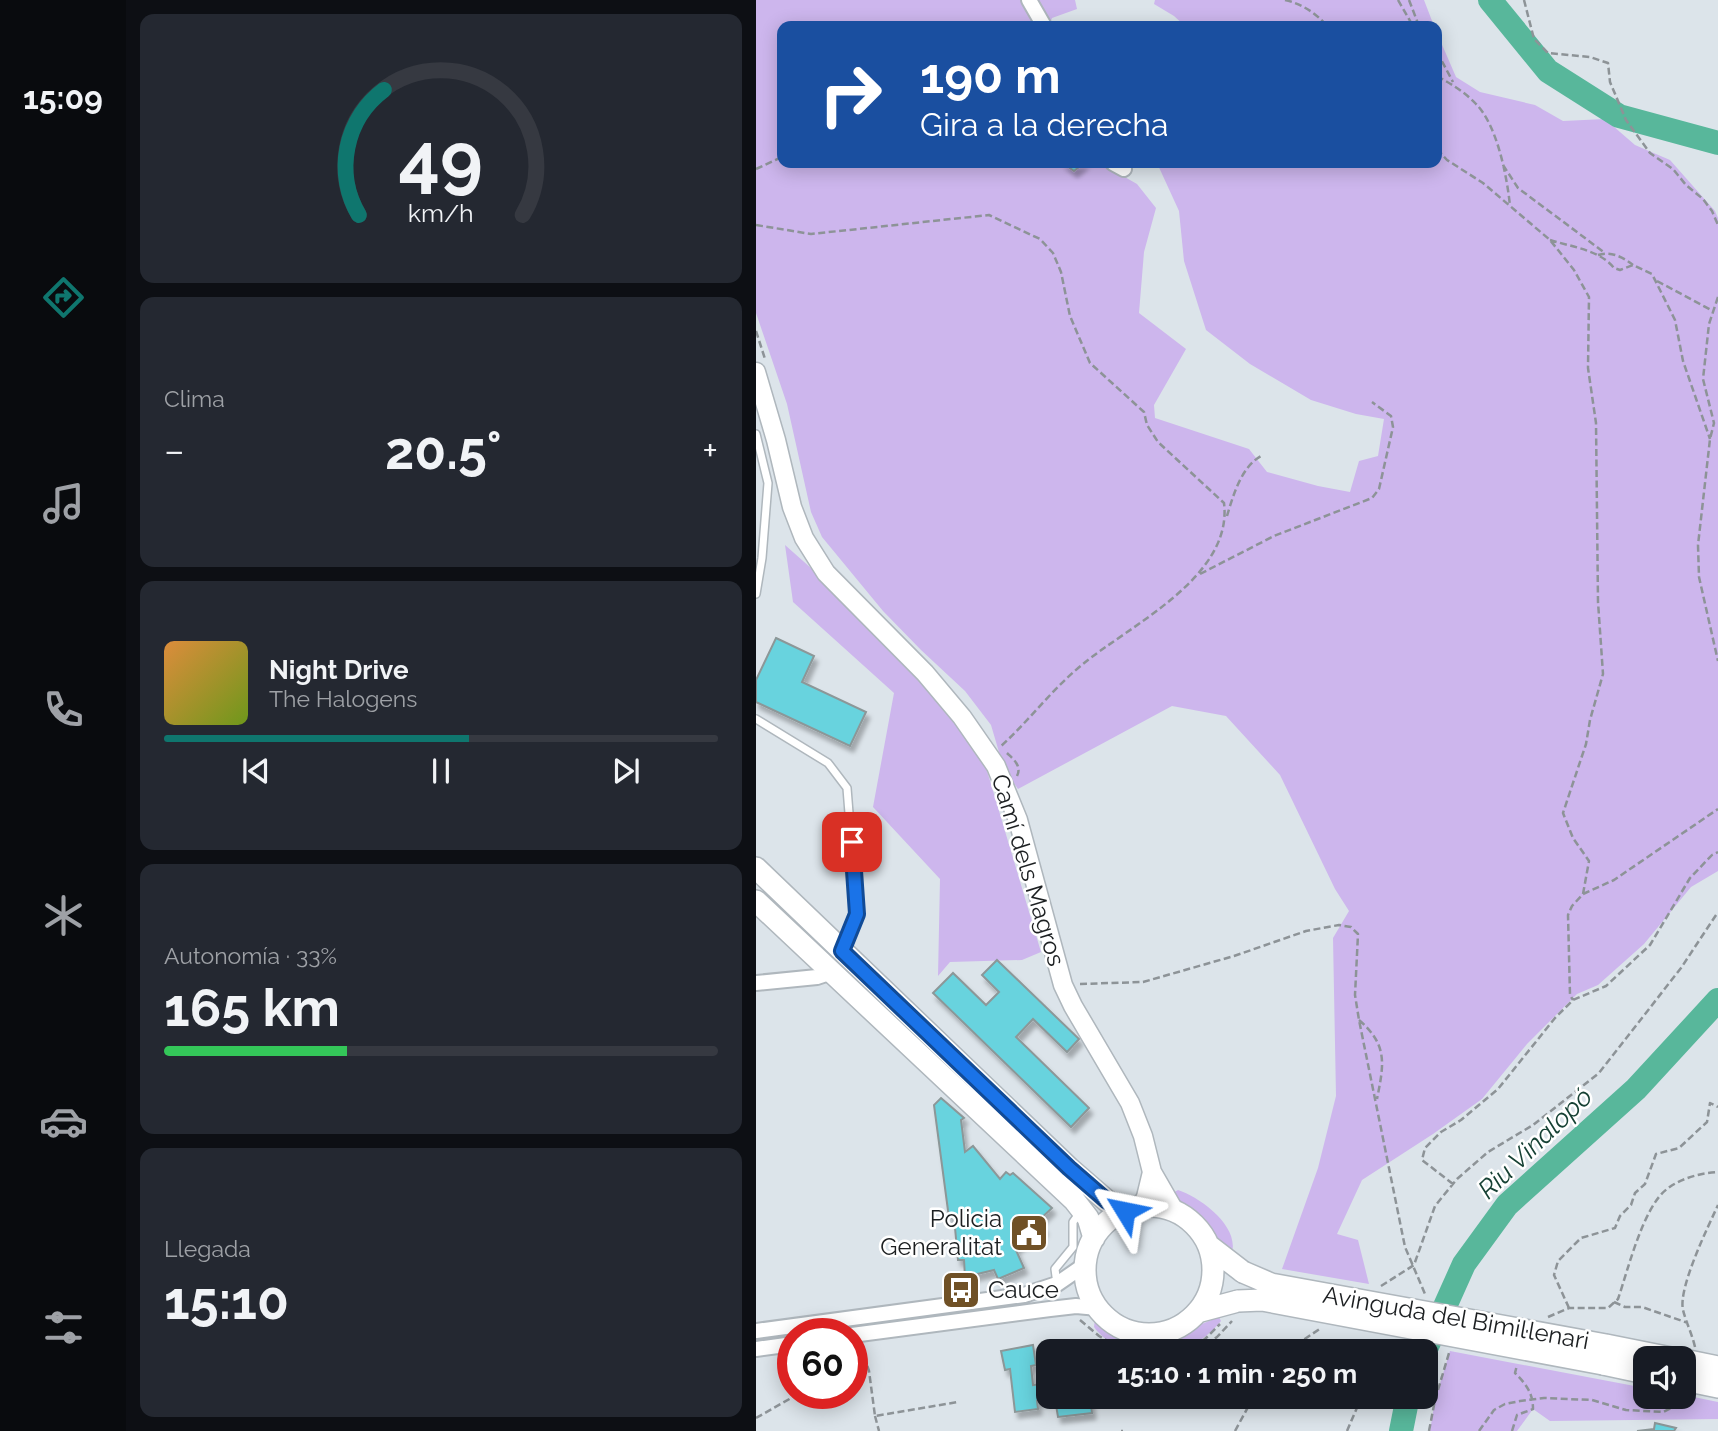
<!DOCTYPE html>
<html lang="es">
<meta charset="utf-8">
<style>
body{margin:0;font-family:Raleway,sans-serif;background:#242831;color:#f1f3f6;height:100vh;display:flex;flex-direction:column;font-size:26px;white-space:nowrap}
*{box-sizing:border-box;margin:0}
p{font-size:23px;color:#9ea1a6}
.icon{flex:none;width:38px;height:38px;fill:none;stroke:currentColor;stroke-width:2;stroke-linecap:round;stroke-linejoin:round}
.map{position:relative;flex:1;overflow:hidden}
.drawer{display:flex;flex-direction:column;gap:14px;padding:14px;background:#0d0f14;width:630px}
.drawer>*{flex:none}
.banner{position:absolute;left:21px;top:21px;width:665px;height:147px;border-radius:14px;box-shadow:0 4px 18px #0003;background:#1a4fa0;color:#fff;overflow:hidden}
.controls{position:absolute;left:877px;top:1346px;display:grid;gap:14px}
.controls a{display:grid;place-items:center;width:63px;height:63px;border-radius:14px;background:#171b24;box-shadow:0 4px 18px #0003;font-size:35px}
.speed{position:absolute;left:21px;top:1318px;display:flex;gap:14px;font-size:35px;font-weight:700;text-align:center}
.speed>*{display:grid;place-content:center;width:91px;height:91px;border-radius:50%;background:#171b24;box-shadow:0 4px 18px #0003;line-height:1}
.speed .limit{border:10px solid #d22;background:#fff;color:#111}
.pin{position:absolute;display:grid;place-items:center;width:60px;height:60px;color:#fff;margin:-30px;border-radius:14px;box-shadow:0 4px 10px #0006}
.me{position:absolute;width:77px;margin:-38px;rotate:305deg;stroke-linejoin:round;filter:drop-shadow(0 0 5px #0008)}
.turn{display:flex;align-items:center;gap:24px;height:147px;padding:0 28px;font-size:32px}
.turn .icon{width:91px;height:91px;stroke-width:2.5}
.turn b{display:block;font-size:49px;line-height:60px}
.big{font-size:52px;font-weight:700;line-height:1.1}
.drawer .card{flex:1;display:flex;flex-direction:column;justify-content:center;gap:10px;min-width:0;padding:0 24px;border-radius:14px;background:#242831}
.drawer .dial{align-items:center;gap:0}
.dial svg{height:182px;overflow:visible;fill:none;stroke:#363941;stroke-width:7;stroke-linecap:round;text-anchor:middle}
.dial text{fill:#f1f3f6;stroke:none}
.song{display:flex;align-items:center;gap:21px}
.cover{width:84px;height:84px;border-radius:10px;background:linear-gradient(135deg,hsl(30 70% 55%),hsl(80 70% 35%))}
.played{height:7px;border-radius:4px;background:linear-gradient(90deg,#0f766e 55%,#363941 55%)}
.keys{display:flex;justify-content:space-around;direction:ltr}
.heat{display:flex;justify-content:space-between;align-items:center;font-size:38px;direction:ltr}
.charge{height:10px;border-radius:5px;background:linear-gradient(90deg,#34c759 33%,#363941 0)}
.trip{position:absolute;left:280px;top:1339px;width:402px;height:70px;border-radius:14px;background:#171b24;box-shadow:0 4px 18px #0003;font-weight:700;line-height:70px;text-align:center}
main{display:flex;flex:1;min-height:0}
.tab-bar{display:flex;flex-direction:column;width:126px;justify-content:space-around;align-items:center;background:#090b0e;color:#9ea1a6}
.tab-bar .icon{width:49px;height:49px}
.tab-bar .current{color:#0f766e}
.tab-bar b{font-size:32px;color:#f1f3f6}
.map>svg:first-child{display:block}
</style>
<main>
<nav class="tab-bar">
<b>15:09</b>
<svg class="icon current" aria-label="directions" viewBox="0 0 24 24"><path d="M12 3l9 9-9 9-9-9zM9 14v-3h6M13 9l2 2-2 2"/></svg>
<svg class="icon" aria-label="music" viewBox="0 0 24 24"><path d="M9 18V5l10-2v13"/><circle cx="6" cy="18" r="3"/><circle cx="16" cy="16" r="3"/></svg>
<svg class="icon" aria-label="phone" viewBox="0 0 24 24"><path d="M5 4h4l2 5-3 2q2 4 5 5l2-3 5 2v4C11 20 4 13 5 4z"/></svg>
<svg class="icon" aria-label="climate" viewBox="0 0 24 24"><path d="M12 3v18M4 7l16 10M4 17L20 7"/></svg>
<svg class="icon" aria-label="car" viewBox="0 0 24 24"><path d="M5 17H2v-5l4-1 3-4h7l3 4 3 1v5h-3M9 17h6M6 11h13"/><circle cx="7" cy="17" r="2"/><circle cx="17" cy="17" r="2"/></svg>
<svg class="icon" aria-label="filters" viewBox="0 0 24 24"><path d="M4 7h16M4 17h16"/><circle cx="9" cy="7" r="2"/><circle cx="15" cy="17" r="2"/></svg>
</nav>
<section class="drawer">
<div class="card dial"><svg viewBox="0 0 100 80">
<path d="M14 69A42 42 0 1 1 86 69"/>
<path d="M14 69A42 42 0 0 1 25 14" stroke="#0f766e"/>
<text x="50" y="56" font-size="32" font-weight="700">49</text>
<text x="50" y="72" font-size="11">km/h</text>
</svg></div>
<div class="card"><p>Clima</p>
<div class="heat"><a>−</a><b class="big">20.5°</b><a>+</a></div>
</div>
<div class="card">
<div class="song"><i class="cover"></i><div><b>Night Drive</b><p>The Halogens</p></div></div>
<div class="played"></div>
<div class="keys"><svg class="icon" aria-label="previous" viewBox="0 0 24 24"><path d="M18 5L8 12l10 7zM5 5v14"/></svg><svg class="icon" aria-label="pause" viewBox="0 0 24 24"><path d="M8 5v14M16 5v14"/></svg><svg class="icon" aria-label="next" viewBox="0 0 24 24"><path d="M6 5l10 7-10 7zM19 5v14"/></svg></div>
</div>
<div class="card"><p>Autonomía · 33%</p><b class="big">165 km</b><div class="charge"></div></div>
<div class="card"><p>Llegada</p><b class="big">15:10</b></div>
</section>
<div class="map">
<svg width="962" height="1431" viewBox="0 0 962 1431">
<defs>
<filter id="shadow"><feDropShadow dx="3.5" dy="6" stdDeviation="2" flood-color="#0004"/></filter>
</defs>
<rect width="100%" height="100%" fill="#dce4ea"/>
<path fill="#cdb6ed" d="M 0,0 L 319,0 L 321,9 L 296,18 L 293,26 L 26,26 L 26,163 L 344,163 L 381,184 L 400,208 L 388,252 L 383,313 L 430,349 L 398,405 L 399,418 L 493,449 L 511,472 L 562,486 L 594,492 L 603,461 L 622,456 L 628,419 L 600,414 L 555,400 L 494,364 L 450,330 L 428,261 L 423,211 L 401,163 L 681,163 L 681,33 L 700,77 L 724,92 L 779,105 L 807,121 L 849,119 L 879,145 L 914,160 L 959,211 L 962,218 L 962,871 L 935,887 L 888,944 L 842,985 L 821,994 L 771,1044 L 726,1099 L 677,1134 L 606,1180 L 581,1234 L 602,1240 L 613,1284 L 526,1269 L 562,1168 L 580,1096 L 577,938 L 593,911 L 579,889 L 524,775 L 470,716 L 416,706 L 262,789 L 248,769 L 235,725 L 209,691 L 165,650 L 127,611 L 66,537 L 55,512 L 31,404 L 0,313 Z
M 399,0 L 668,0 L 678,26 L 429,26 L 418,16 L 398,4 Z
M 29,545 L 135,639 L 229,764 L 285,952 L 266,960 L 194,962 L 182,976 L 184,879 L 117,807 L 138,693 L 37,602 Z
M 422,1190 C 444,1197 483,1226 476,1252 C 463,1243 456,1230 446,1219 C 436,1209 423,1205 417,1193 Z
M 463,1317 L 465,1321 C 456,1332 444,1342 430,1348 C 421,1352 412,1351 403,1351 C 378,1351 354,1349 338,1327 L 339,1319 C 393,1360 410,1337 463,1317 Z
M 694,1351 L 889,1388 L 889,1396 L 928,1395 L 962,1402 L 962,1419 L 794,1421 L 777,1409 L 761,1431 L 674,1431 L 679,1400 Z"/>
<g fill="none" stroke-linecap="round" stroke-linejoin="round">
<path stroke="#58b79b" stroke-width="24" d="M 734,0 L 792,71 L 863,116 L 962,143
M 669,1351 L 708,1264 L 751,1205 L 880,1089 L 962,1000
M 645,1431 L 652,1396"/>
</g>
<path fill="#67d3de" stroke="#8c9798" stroke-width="2" filter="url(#shadow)" d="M 307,163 L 328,163 L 318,171 Z
M 20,638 L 58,656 L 46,682 L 110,712 L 94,746 L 0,702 L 0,680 Z
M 241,960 L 323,1039 L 311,1052 L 277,1019 L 260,1037 L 333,1108 L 315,1127 L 177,993 L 197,973 L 230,1005 L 243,992 L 226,975 Z
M 185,1098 L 208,1118 L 205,1120 L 209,1152 L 217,1146 L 244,1179 L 250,1172 L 254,1175 L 257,1173 L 296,1208 L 282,1221 L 288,1229 L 259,1248 L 268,1268 L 242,1279 L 238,1270 L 209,1277 L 208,1260 L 202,1260 L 198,1217 L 193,1218 L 178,1105 Z
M 337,1341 L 338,1348 L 347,1346 L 348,1351 L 303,1351 L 315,1349 L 314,1343 Z
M 277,1345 L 280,1365 L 275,1366 L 277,1385 L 292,1383 L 292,1396 L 334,1396 L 336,1413 L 302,1417 L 299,1399 L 281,1401 L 282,1409 L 259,1412 L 254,1369 L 249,1370 L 245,1351 Z
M 899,1423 L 920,1428 L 918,1431 L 881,1431 L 898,1429 Z"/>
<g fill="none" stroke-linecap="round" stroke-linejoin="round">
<defs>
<path id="service" d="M 0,434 L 12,483 L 6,558 L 0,594
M 0,719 L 72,763 L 91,788 L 101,914 L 88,947
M 301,1284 L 299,1269 L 317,1247 L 317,1222 L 325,1211"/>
<path id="minor" d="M 273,0 L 288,26
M 357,163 L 368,169
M 0,983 L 61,977 L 76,972
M 0,1331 L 268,1295 L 301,1284 L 330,1264
M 96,1335 L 294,1309 L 320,1306 L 342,1308
M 0,1349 L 37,1344"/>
<path id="tertiary" d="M 0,372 L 20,440 L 36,507 L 48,538 L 70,573 L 169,673 L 206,717 L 240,766 L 262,820 L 307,985 L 317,1006 L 374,1103 L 387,1136 L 396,1172 L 419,1212
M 385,1207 L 390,1197 L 396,1172"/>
<path id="primary" d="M 0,868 L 313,1168 L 351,1201 L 369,1211
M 0,901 L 318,1200 L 332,1218 L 338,1238
M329 1270a64 64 0 1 1 128 0a64 64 0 1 1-128 0Z
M 452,1245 L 487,1272
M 441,1312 L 482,1301
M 850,1345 L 915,1358
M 928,1360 L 962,1367
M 847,1364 L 889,1373
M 928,1380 L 962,1387"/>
</defs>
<use href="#service" stroke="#afb7bd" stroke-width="10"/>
<use href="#minor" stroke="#afb7bd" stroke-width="18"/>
<use href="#tertiary" stroke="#afb7bd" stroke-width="21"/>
<use href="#primary" stroke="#afb7bd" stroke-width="24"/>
<path stroke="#8d9397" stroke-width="2.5" stroke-dasharray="7 3.5" stroke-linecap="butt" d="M 529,0 C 546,4 560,13 571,26
M 642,0 L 657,26
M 653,0 L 663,26
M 768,0 L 778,39 L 792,53 L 834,57 L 852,63 L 854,82 L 870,120 L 894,153 L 917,169 L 930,185 L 947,199 L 956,211 L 962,225
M 681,52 L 697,82
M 681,76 C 695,84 709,92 720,104 C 741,125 751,176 754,206
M 681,149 L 691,160 L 727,183 L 794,240 L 818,270 L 833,297 L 832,368 L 840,423 L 842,602 L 847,674 L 834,720 L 830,744 L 807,813 L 817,838 L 833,861 L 827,894 L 816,906 L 812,915 L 814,995 L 817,1000
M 747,165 L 762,188 L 849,253
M 0,169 L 26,157
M 0,225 L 55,234 L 233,215 L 284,239 L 297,253 L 305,272 L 314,316 L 334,363 L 388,412 L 391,425 L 402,442 L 468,503 C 477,577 374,625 327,664 C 296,689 273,721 244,747
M 794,240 C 816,247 844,250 858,268 L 864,270 L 877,265 L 896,274 L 919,320 L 927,361 L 954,439
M 842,255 C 855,251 867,257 877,265
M 901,281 L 957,311
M 962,297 L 953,324 L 947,379 L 958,423 L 954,439 L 942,545 L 943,577 L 962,661
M 0,331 L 9,359
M 471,516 C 477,496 485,467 505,456
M 444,574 L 518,536 L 616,498 L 623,489 L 637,427 L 635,416 L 616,402
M 251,753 C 258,760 266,766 261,776
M 827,894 L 858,880 L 962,809
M 324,984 L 387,982 L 478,956 L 550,931 L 583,925 L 595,927 L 602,934 L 599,995 L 603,1020 L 649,1247 L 669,1294
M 603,1020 C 632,1045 628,1064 621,1099
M 697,1184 L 666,1160 L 669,1148 L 685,1132 L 705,1120 L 742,1089 L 799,1018 L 817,1000 L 850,986 L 894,945 L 934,878 L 956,855 L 962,852
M 625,1286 L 658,1265 L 679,1206 L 701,1179 L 732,1152 L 777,1125 L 843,1073 L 925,968 L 962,912
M 858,1302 L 869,1307 L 886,1307 L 932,1323
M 813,1308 L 798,1275 L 802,1261 L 825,1238 L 859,1228 L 864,1216 L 875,1205 L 879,1193 L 889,1184 L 900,1154 L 923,1148 L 951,1122 L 954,1103 L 962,1107
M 792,1317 L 813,1308 L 852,1308 L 862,1299 C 872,1270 887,1207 911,1189 C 925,1178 945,1173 962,1172
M 324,1320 L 343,1336 L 370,1351
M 939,1347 C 936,1334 930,1322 927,1310 C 922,1288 952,1227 962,1205
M 428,1351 L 449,1339 L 464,1324
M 442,1351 L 461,1337 L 476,1321
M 531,1351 L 565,1328
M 642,1351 L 649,1345
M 108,1356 L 113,1371 L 119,1416 L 202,1402
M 96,1363 L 108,1356 L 106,1348
M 119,1416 L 123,1431
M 0,1418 L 44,1393
M 365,1431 L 367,1431
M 479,1431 L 498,1396
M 591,1431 L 606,1396
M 673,1431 L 679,1400 L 693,1353
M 723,1431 L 738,1410 L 749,1404 L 764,1401 L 788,1398 L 836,1400 L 870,1410 L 907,1412 L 934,1399
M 756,1431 L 761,1415 L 777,1409 C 777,1393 770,1384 759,1373 L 761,1365"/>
<use href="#service" stroke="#fff" stroke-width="7"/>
<use href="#minor" stroke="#fff" stroke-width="14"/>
<use href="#tertiary" stroke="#fff" stroke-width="18"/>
<use href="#primary" stroke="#fff" stroke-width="21"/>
<defs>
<path id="primary-bridge" d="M 487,1272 L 515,1284 L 850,1345
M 482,1301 L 506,1300 L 847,1364"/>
</defs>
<use href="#primary-bridge" stroke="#afb7bd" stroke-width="24" stroke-linecap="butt"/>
<use href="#primary-bridge" stroke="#fff" stroke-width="21"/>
</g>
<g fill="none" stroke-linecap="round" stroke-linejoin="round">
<defs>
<path id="route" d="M 96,842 L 101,914 L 86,951 L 313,1168 L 351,1201 L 369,1211"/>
</defs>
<use href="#route" stroke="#114b97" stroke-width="18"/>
<use href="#route" stroke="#1a73e8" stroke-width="12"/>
</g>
<defs>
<symbol id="civic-square" viewBox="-11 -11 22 22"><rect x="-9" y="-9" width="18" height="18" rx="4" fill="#705126" stroke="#fff"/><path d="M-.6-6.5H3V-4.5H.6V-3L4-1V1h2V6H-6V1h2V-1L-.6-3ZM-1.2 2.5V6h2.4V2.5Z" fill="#fff"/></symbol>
<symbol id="bus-square" viewBox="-11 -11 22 22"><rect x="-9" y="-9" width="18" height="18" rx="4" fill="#705126" stroke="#fff"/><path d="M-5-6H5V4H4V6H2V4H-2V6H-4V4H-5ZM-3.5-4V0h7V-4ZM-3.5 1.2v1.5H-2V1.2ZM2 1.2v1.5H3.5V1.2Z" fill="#fff"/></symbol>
</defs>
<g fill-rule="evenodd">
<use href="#civic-square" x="251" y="1211" width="44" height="44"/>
<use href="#bus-square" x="183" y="1268" width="44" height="44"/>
</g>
<g text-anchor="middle" stroke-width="5" stroke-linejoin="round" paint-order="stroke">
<g font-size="24" fill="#1c1f21" stroke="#fff">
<text transform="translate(272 870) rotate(73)" y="8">Camí dels Magros</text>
<text transform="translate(700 1318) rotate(10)" y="8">Avinguda del Bimil·lenari</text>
</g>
<g font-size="24" fill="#1c1f21" stroke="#fff" text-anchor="end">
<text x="246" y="1227">Policia<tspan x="246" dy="28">Generalitat</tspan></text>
<text x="232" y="1298" text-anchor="start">Cauce</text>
</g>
<g font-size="26" font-style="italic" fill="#164134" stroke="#fff">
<text transform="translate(779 1143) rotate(-44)" y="9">Riu Vinalopó</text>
</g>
</g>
</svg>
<div class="controls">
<a><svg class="icon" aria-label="sound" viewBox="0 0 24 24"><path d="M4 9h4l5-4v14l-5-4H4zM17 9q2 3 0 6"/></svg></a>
</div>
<div class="speed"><div class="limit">60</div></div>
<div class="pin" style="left:96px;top:842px;background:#d93025"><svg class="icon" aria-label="arrive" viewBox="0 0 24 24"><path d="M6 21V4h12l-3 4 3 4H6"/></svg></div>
<svg class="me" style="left:369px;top:1211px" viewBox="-20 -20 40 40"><path d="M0-17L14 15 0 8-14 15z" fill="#1a73e8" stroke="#fff" stroke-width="4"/></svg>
<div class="trip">15:10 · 1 min · 250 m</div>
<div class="banner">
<div class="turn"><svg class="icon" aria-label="right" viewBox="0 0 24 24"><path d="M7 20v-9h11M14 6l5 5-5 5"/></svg><div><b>190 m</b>Gira a la derecha</div></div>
</div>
</div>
</main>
